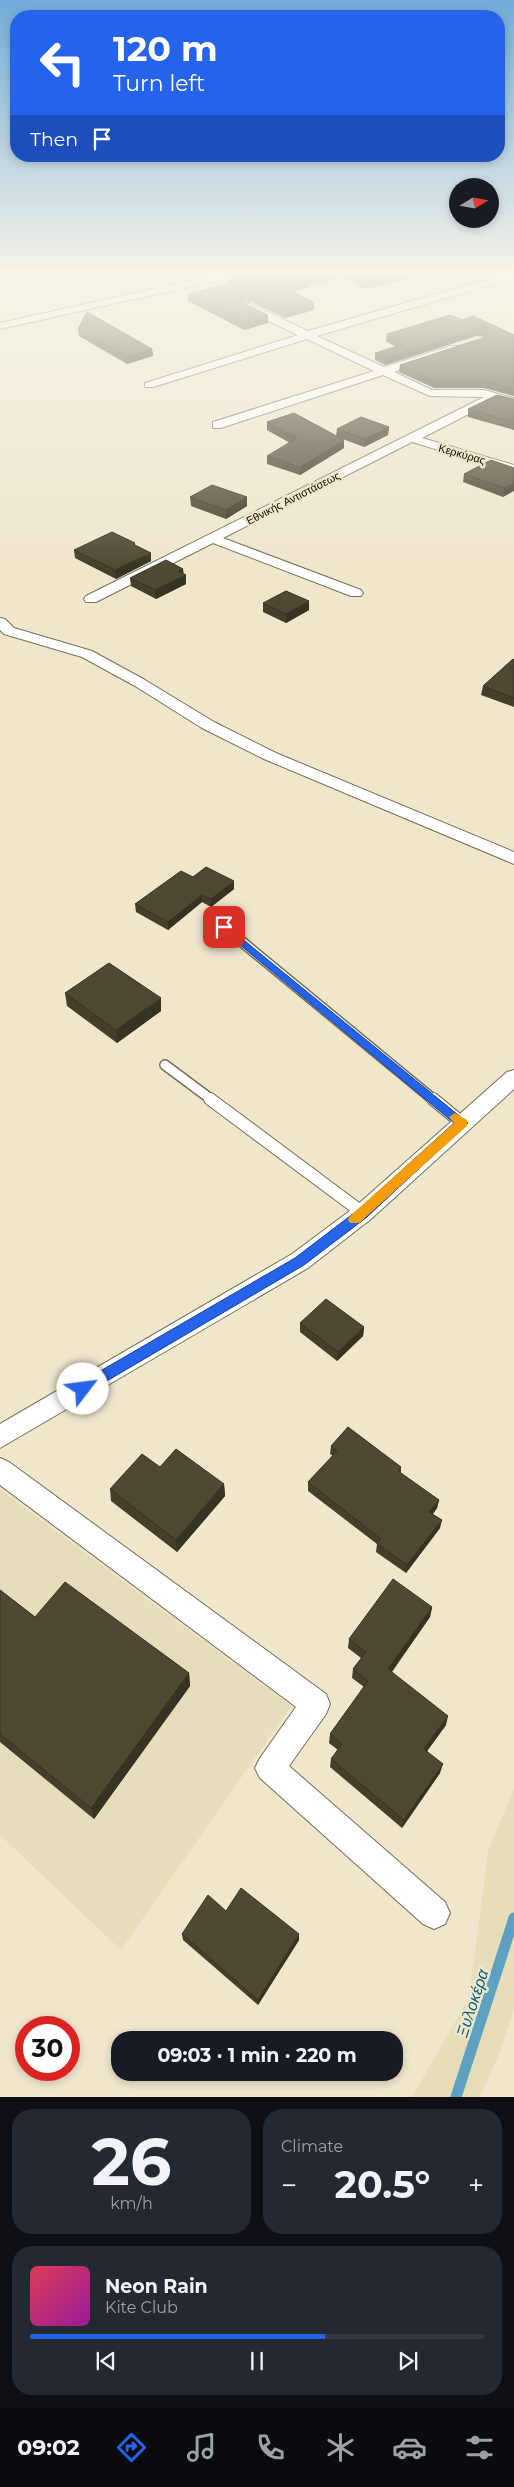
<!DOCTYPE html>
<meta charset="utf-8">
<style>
body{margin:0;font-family:Montserrat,sans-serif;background:#242831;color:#f1f3f6;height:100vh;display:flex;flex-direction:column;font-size:19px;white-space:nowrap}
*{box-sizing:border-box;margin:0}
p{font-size:16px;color:#9ea1a6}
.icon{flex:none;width:28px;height:28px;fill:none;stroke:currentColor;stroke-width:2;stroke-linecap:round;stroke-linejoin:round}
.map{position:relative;height:2097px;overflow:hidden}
.side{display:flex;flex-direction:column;gap:12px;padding:12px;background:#0d0f14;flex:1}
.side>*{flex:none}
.banner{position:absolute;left:10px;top:10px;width:495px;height:152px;border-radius:20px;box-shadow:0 2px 8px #0003;background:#2563eb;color:#fff;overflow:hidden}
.needle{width:32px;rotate:79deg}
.fabs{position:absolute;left:449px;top:178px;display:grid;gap:10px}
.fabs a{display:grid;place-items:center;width:50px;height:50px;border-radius:50%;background:#171b24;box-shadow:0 2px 8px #0003;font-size:25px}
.speed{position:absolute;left:15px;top:2016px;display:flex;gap:10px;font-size:25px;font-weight:700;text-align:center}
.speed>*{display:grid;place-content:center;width:65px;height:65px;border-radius:50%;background:#171b24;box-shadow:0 2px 8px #0003;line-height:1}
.speed .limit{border:8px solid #d22;background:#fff;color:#111}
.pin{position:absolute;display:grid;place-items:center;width:42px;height:42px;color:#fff;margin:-21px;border-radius:10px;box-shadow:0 2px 8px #0006}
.me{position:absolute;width:55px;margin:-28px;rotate:60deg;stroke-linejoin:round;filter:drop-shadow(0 0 4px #0008)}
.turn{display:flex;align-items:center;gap:18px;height:105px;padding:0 20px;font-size:22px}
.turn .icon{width:65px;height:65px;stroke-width:2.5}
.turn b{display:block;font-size:35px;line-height:42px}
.then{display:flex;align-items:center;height:48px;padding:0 20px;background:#0003;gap:10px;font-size:19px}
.big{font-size:38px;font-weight:700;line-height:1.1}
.side .widget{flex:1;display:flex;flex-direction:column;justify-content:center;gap:8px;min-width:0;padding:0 18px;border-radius:20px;background:#242831}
.side .dial{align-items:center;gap:0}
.dial b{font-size:65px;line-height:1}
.song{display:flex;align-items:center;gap:15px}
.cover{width:60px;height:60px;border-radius:8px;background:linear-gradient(135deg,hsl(350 70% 55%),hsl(300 70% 35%))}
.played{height:5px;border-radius:2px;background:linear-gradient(90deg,#2563eb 65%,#363941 65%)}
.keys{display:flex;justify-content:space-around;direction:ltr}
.heat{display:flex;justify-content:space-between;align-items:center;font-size:28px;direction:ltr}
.side .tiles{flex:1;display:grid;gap:12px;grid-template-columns:1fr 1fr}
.widget:last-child{grid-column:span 2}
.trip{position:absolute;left:111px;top:2031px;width:292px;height:50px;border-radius:20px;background:#171b24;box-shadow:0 2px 8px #0003;font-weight:700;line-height:50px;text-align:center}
.menu{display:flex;height:80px;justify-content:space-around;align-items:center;background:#090b0e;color:#9ea1a6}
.menu .icon{width:35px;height:35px}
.menu .on{color:#2563eb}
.menu b{font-size:22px;color:#f1f3f6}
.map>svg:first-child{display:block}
</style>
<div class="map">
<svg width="514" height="2097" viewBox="0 0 514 2097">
<rect width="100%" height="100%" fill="#eee7cc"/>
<path fill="#e6ddba" d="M 0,1489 L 291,1706 L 121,1950 L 0,1835 Z"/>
<path fill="#e7deb9" d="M 514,1789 L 514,2010 L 499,2054 L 480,2097 L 412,2097 L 469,1998 L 488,1851 Z"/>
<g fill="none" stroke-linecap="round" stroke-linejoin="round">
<path stroke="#5ea0bf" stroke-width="11" d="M 456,2097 L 514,1918"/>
<defs>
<path id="lane-far1" d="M 224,927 L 434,1100
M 165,1065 L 212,1100"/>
<path id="lane" d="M 210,1099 L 363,1213
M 433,1099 L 462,1123"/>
<path id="street" d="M 217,275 L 234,275 L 229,278 L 0,329 L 0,323 Z
M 503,275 L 514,275 L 514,278 L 317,336 L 384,367 L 451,346 L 459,346 L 459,350 L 394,372 L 432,390 L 484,390 L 514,398 L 514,405 L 496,400 L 422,438 L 514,465 L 514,473 L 412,442 L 223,538 L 361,590 L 363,593 L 361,596 L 351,596 L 213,543 L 96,602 L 86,602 L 84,599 L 86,596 L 484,397 L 430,396 L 383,375 L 221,428 L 213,428 L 213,422 L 374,371 L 307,339 L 153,387 L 145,387 L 145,383 L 298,335 L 242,308 L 242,304 L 250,304 L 308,331 Z
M 0,618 L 5,619 L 14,628 L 92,651 L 145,680 L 214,722 L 276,753 L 514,852 L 514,864 L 264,759 L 202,728 L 135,686 L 82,657 L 4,634 L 0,630 Z
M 514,1070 L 514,1089 L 371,1219 L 308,1268 L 0,1448 L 0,1424 L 292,1254 L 355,1207 L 507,1072 Z
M 0,1458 L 9,1462 L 326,1694 L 330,1704 L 326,1714 L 289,1766 L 445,1902 L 450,1913 L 445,1924 L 434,1929 L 423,1924 L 260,1778 L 255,1768 L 260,1758 L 296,1707 L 0,1485 Z"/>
</defs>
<use href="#lane-far1" stroke="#756f57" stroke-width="12"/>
<use href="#lane" stroke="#756f57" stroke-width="14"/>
<use href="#street" stroke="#756f57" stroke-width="2"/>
<use href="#lane-far1" stroke="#fff" stroke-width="9"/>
<use href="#lane" stroke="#fff" stroke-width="12"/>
<use href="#street" fill="#fff" fill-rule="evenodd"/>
</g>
<path fill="#443f2b" d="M 245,275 L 407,275 L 407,279 L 365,289 L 340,277 L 292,292 L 314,302 L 314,310 L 285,318 L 251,302 L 242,303 L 268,315 L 268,323 L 244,330 L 188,301 L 188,294 L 229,283 L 228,280 Z
M 462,320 L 514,335 L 514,396 L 484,388 L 434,388 L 399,372 L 400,365 L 486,337 L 476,336 L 385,365 L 375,360 L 375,353 L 396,347 L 386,341 L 387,334 Z
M 78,329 L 152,349 L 153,356 L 127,364 L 79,336 Z
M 514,399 L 514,430 L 468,417 L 468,409 Z
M 267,422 L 336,436 L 337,429 L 389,427 L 388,435 L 364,447 L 340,438 L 344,448 L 300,475 L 267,464 L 267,456 L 290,443 L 267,430 Z
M 514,468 L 503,497 L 463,482 L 464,474 Z
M 190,497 L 247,497 L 247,506 L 226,519 L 191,506 Z
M 135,543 L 135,545 L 151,561 L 116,579 L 75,558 L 74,550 Z
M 184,574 L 186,584 L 156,599 L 131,586 L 130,578 Z
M 263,603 L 309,610 L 286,623 L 263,612 Z
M 514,660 L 514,707 L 481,695 L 483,686 Z
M 193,877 L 234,889 L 211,907 L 202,902 L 168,930 L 136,912 L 135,904 Z
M 65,993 L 161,1011 L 117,1043 L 67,1006 Z
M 300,1323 L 364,1327 L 363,1336 L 337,1361 L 300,1332 Z
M 331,1446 L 401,1467 L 401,1473 L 439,1500 L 437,1508 L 433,1514 L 440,1528 L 406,1573 L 376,1552 L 377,1544 L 308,1491 L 308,1482 L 333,1456 L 330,1454 Z
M 160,1467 L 224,1484 L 225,1496 L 177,1552 L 111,1501 L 110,1489 Z
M 0,1590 L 35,1617 L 189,1673 L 190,1686 L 94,1819 L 0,1742 Z
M 432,1607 L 430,1617 L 392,1672 L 446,1725 L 427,1751 L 440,1773 L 402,1828 L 330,1767 L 331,1759 L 338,1750 L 329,1743 L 330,1734 L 364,1687 L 352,1678 L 353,1669 L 361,1658 L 348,1648 L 349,1639 Z
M 226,1911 L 299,1940 L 258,2005 L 183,1940 L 182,1934 Z"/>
<path fill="#373323" d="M 324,275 L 340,275 L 340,277 L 282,295 L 282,287 Z
M 394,275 L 407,275 L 407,279 L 365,289 L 365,281 Z
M 314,302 L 314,310 L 285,318 L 285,311 Z
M 268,315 L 268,323 L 244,330 L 244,322 Z
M 477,329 L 476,336 L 385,365 L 386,358 Z
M 152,349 L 153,356 L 127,364 L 126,356 Z
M 389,427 L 388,435 L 364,447 L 365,439 Z
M 344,440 L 344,448 L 300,475 L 300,467 Z
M 514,483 L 514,491 L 503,497 L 504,488 Z
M 247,497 L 247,506 L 226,519 L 226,510 Z
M 151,553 L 151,561 L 116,579 L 115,570 Z
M 183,569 L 184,576 L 186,575 L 186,584 L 156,599 L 155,590 L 178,571 Z
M 309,601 L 309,610 L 286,623 L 286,614 Z
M 234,881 L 234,889 L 211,907 L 211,899 Z
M 202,895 L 202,902 L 168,930 L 168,922 Z
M 161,998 L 161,1011 L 117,1043 L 116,1030 Z
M 364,1327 L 363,1336 L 337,1361 L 338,1352 Z
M 224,1484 L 225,1496 L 177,1552 L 176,1540 Z
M 439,1500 L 437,1508 L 428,1520 L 429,1512 Z
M 442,1520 L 440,1528 L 406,1573 L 407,1565 Z
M 432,1607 L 430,1617 L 387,1678 L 388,1669 Z
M 189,1673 L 190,1686 L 94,1819 L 91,1808 Z
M 448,1716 L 446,1725 L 422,1758 L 424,1749 Z
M 443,1764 L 440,1773 L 402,1828 L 404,1820 Z
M 299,1934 L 299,1940 L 258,2005 L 258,2000 Z"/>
<path fill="#4f4932" stroke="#373323" d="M 245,275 L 324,275 L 282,287 L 314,302 L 285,311 L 251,295 L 241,295 L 241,302 L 268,315 L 244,322 L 188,294 L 234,282 L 228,280 Z
M 350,275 L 394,275 L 365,281 Z
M 87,312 L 152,349 L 126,356 L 78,329 Z
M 450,315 L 462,320 L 473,316 L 514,335 L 514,389 L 485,381 L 434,381 L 400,365 L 486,337 L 487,330 L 477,329 L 386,358 L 375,353 L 404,344 L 387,334 Z
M 497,395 L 514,399 L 514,422 L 468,409 Z
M 294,413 L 344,440 L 300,467 L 267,456 L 297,438 L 267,422 Z
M 361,417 L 389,427 L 365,439 L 337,429 Z
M 491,460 L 514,468 L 514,483 L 504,488 L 464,474 Z
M 212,485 L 247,497 L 226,510 L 190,497 Z
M 112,532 L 135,543 L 133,544 L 151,553 L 115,570 L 74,550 Z
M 166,560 L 183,569 L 178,571 L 186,575 L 155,590 L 130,578 Z
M 286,591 L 309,601 L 286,614 L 263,603 Z
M 513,659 L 514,660 L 514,698 L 483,686 Z
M 206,867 L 234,881 L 211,899 L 202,895 L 168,922 L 135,904 L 181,871 L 193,877 Z
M 109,963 L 161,998 L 116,1030 L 65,993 Z
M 326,1299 L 364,1327 L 338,1352 L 300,1323 Z
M 348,1427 L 401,1467 L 398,1471 L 439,1500 L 429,1512 L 442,1520 L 407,1565 L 377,1544 L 381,1539 L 308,1482 L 337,1451 L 331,1446 Z
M 176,1449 L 224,1484 L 176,1540 L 110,1489 L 142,1454 L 160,1467 Z
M 393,1579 L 432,1607 L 388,1669 L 448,1716 L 424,1749 L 443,1764 L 404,1820 L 331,1759 L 342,1744 L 330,1734 L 368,1681 L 353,1669 L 366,1652 L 349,1639 Z
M 65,1582 L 189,1673 L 91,1808 L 0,1734 L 0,1590 L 35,1617 Z
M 241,1888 L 299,1934 L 258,2000 L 182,1934 L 208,1895 L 226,1911 Z"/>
<linearGradient id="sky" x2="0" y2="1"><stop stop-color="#71acd8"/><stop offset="0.48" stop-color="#f7f4e8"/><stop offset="1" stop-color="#f7f4e8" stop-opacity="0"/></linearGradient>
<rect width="514" height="568" fill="url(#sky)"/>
<path fill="#2563eb" stroke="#184099" d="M 224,924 L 468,1123 L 367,1217 L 304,1265 L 83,1395 L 78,1393 L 76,1389 L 78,1384 L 295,1258 L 358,1210 L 454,1123 L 221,929 L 219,927 Z"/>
<path fill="#f59e0b" d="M 455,1113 L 467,1120 L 467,1126 L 359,1223 L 350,1223 L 348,1220 L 350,1216 L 454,1123 L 449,1117 Z"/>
<g text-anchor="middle" stroke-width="5" stroke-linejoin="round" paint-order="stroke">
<g font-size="11" fill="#0e0c04" stroke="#eee7cc">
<text transform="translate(462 454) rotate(16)" y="4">Κερκύρας</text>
<text transform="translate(293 498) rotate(-27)" y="4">Εθνικής Αντιστάσεως</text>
</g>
<g font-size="16" font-style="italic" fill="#005c7b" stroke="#eee7cc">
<text transform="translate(472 2003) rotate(-72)" y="6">Ξυλοκέρα</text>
</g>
</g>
</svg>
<div class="fabs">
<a><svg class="needle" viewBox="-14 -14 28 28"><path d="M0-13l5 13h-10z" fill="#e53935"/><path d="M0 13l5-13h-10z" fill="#9ea1a6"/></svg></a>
</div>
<div class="speed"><div class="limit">30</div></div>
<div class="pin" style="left:224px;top:927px;background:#d93025"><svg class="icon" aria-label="arrive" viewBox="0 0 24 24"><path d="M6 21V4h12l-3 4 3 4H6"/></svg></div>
<svg class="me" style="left:83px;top:1389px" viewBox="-20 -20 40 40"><circle r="19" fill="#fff"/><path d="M0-13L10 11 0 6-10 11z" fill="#2563eb"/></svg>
<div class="trip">09:03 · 1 min · 220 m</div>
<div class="banner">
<div class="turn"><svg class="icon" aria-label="left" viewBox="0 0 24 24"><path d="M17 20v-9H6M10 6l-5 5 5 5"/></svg><div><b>120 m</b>Turn left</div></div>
<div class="then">Then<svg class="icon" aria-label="arrive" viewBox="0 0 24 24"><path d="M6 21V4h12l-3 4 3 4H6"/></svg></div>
</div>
</div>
<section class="side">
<div class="tiles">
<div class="widget dial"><b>26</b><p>km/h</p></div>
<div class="widget"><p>Climate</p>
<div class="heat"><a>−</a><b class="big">20.5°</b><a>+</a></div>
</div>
<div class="widget">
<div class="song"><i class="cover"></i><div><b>Neon Rain</b><p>Kite Club</p></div></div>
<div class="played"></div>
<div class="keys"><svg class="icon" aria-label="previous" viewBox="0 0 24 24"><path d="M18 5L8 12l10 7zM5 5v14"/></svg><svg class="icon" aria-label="pause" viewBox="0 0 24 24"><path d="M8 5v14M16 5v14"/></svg><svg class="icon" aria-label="next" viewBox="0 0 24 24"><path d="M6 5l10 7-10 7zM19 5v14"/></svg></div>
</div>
</div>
</section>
<nav class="menu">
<b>09:02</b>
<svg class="icon on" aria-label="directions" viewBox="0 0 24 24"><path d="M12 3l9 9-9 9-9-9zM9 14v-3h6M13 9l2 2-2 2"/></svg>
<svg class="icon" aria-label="music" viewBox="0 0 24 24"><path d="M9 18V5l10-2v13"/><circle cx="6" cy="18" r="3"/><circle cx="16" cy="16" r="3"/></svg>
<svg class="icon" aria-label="phone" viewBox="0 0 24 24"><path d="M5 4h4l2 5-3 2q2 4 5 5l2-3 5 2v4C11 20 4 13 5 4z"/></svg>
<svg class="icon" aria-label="climate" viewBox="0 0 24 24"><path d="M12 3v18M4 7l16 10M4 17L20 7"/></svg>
<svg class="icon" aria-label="car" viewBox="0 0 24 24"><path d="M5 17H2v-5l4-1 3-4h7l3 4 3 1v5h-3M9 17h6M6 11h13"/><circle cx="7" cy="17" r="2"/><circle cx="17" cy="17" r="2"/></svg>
<svg class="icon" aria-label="filters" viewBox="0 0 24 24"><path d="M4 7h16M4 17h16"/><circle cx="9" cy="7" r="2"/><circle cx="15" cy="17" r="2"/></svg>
</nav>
